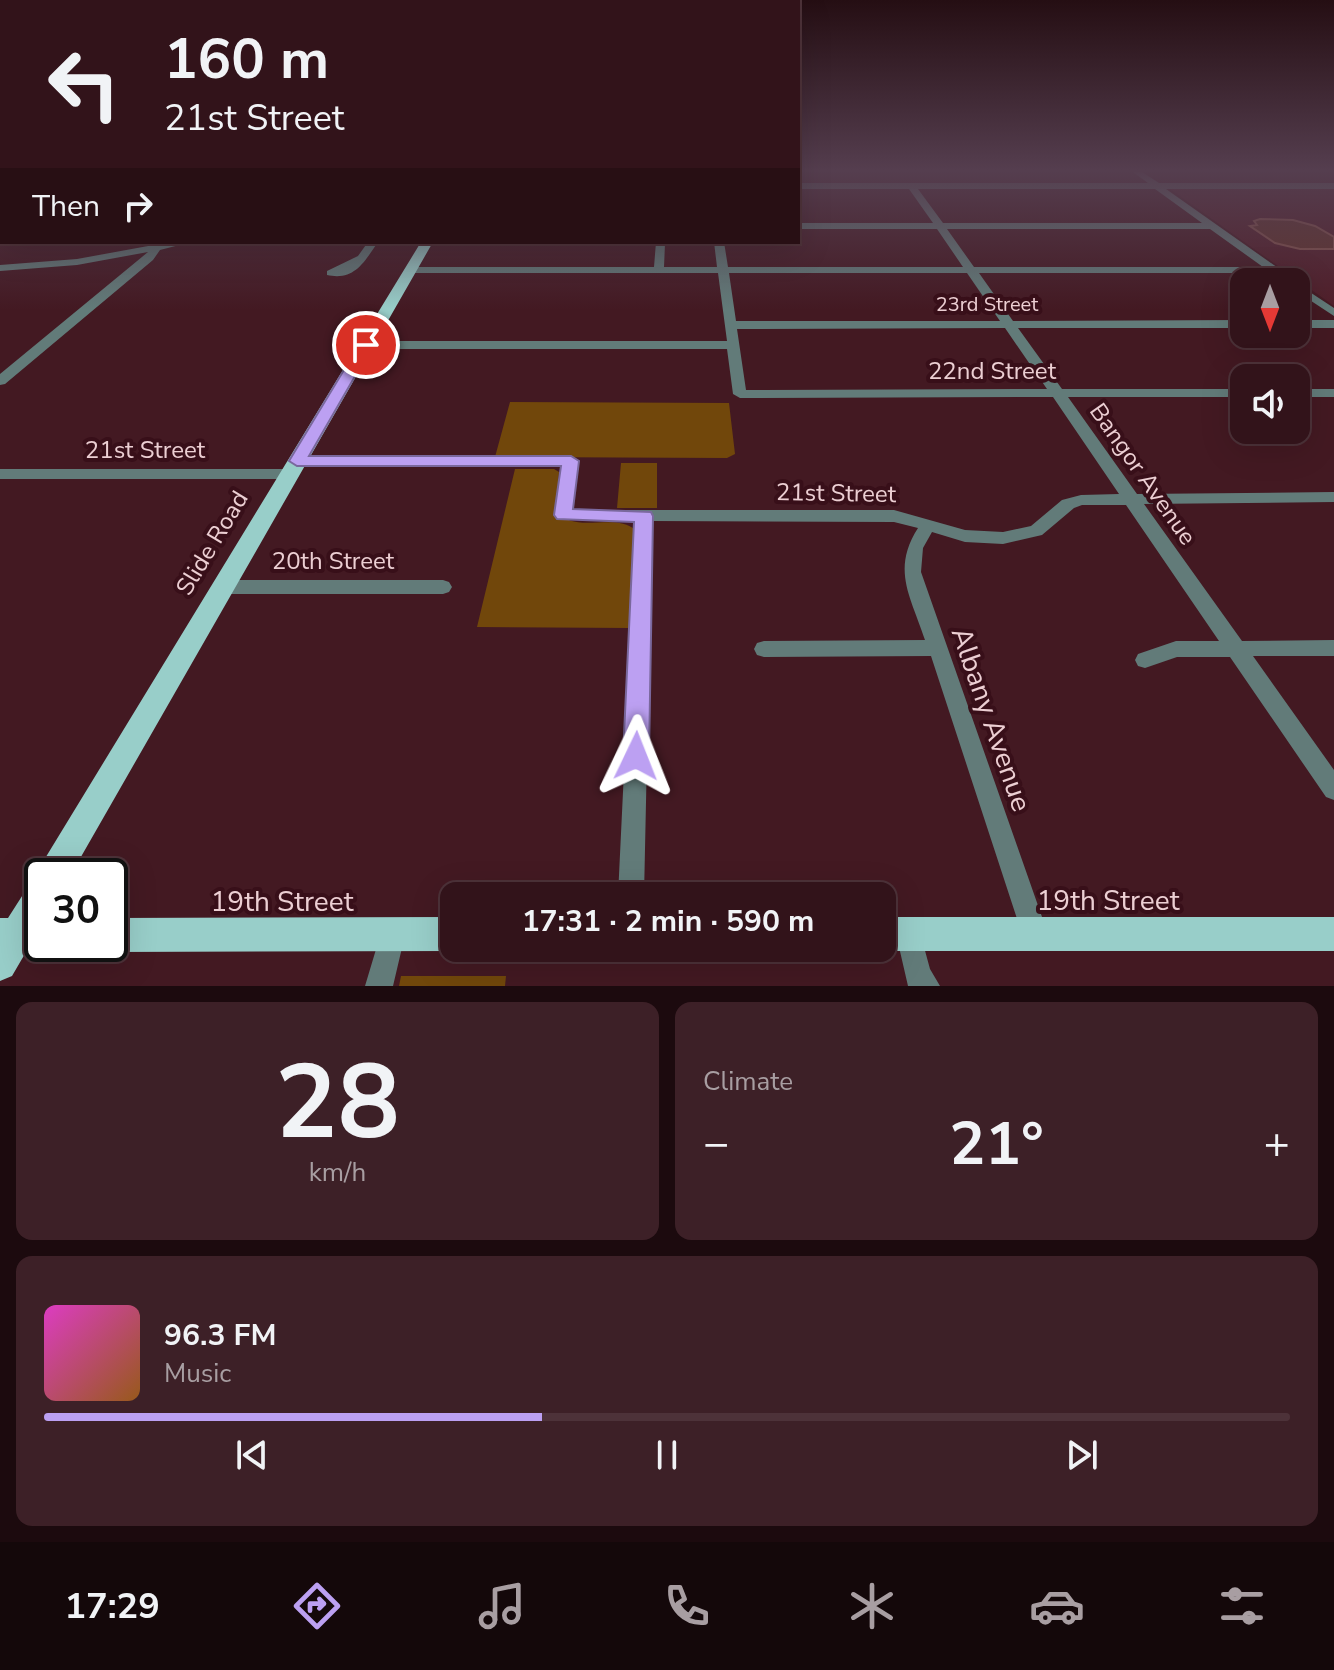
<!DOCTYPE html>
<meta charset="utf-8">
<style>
body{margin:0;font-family:"Nunito Sans",sans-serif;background:#3d2027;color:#f1f3f6;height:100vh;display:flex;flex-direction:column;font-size:30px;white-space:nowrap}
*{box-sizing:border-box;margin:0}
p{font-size:26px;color:#a89ea2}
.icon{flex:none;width:44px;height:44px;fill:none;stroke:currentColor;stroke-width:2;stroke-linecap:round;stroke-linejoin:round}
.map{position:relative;height:986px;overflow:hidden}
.side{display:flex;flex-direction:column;gap:16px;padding:16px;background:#1c0a0e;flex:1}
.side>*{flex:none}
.top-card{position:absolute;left:0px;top:0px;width:800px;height:244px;box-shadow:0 8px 32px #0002,0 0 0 2px #4d3239;background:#32131a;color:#f1f3f6;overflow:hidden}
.needle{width:52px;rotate:180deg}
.buttons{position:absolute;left:1230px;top:268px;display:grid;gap:16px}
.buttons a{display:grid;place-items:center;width:80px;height:80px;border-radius:16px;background:#32131a;box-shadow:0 8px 32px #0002,0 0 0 2px #4d3239;font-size:40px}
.speed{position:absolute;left:24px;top:858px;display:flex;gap:16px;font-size:40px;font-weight:700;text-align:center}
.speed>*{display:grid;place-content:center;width:104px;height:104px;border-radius:50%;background:#32131a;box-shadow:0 8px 32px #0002,0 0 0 2px #4d3239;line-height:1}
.speed .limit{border:4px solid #111;border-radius:12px;background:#fff;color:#111}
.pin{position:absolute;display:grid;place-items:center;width:68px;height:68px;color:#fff;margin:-34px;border:4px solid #fff;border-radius:50%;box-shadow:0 2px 8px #0007}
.me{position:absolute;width:88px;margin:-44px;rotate:2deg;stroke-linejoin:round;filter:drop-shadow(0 0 6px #0008)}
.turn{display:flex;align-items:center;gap:28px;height:168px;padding:0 32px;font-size:36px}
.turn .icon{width:104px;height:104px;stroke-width:2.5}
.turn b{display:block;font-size:56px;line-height:68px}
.then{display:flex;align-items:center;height:76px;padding:0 32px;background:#0003;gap:16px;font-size:30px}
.big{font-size:60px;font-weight:700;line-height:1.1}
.side .card{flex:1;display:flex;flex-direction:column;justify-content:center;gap:12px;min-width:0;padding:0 28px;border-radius:16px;background:#3d2027}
.side .dial{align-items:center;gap:0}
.dial b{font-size:104px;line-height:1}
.song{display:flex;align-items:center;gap:24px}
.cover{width:96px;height:96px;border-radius:12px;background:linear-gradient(135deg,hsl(310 70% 55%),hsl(30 70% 35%))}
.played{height:8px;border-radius:4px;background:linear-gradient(90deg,#bca0f2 40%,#4d3239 40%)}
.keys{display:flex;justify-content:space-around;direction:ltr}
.heat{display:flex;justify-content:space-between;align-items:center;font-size:44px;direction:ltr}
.side .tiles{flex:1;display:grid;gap:16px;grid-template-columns:1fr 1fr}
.card:last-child{grid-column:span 2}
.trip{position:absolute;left:440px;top:882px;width:456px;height:80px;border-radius:16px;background:#32131a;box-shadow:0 8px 32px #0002,0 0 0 2px #4d3239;font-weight:700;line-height:80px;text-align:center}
.menu{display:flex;height:128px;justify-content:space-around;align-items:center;background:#14080a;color:#a89ea2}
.menu .icon{width:56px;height:56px}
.menu .on{color:#bca0f2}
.menu b{font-size:36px;color:#f1f3f6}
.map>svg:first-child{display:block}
</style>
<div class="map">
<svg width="1334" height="986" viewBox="0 0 1334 986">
<rect width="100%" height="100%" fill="#431922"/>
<path fill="#501e29" d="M 1334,188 L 1334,306 L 1170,189 L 1174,188 Z"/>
<path fill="#71470b" d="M 510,402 L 729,403 L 735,454 L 727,458 L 495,457 Z
M 621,463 L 657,463 L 657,508 L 617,508 Z
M 515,469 L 554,469 L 559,472 L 556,510 C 575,536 613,511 636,530 L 631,628 L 477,627 Z
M 401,976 L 506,976 L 505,986 L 399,986 Z"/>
<path fill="#5e322b" stroke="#82524b" stroke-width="2" d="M 1260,219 L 1293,220 L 1315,226 L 1334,237 L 1334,249 L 1300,249 L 1275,243 L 1250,226 L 1257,225 L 1254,221 Z"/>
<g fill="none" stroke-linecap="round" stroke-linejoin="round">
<path fill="#627b79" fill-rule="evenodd" d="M 1133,172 L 1142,172 L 1159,183 L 1334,183 L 1334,189 L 1166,189 L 1295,280 L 1296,282 L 1296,283 L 1284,282 L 1272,273 L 979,273 L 1013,321 L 1244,320 L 1244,328 L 1018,328 L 1062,389 L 1244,389 L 1244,397 L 1068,397 L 1137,494 L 1334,492 L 1334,502 L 1144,504 L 1242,641 L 1334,640 L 1334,656 L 1253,656 L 1334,770 L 1334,800 L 1326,797 L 1230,657 L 1177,657 L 1145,668 L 1138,666 L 1135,660 L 1138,654 L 1176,641 L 1219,641 L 1126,505 L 1082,505 L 1074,508 L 1042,535 L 1003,544 L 965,542 L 932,532 L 923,548 L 921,572 L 1048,934 L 1044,943 L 1035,947 L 1026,943 L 1022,934 L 931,656 L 764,657 L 757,655 L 754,649 L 757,643 L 764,641 L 925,640 C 911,597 891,570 918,528 L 894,522 L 652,521 L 644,896 L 618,896 L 636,521 L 557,519 L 555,515 L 563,466 L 297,466 L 289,461 L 297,456 L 571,456 L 579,461 L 572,510 L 894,510 L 965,530 L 1003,532 L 1031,526 L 1062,500 L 1081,495 L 1119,494 L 1053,397 L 740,398 L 733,394 L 727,349 L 366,349 L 360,345 L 366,341 L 727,341 L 718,273 L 411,273 L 406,270 L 411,267 L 654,267 L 656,242 L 665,244 L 664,267 L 717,267 L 714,242 L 724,242 L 728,267 L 963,267 L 937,229 L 798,229 L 798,223 L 933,223 L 909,189 L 798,189 L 798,183 L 1148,183 ZM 918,189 L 1155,189 L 1202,223 L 943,223 ZM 947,229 L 1210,229 L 1263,267 L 974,267 ZM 729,273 L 967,273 L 1000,321 L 736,321 ZM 1005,328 L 1047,389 L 746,390 L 737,329 Z
M 170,242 L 191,242 L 160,250 L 153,260 L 5,384 L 0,385 L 0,374 L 148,252 L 77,265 L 0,271 L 0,265 L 77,259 Z
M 368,242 L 378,242 C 364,262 355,281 327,275 L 327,271 L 358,256 Z
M 1296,283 L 1334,308 L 1334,316 L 1296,291 Z
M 1296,320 L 1334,320 L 1334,328 L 1296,328 Z
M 1296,389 L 1334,389 L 1334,397 L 1296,397 Z
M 0,469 L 290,469 L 298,474 L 290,479 L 0,479 Z
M 223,580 L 443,580 L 449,582 L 452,587 L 449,592 L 443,594 L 223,594 L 217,592 L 214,587 L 217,582 Z
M 909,921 L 918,925 L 930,969 L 940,986 L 908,986 L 896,934 L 900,925 Z
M 392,922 L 401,926 L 405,935 L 393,986 L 365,986 L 383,926 Z"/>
<path fill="#98cec9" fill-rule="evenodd" d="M 421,242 L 433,242 L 70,876 L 42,876 L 42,944 L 55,944 L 54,947 L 42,952 L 26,952 L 12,976 L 0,981 L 0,918 L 8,918 L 31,882 L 37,879 L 41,865 Z
M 454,917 L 454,948 L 460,948 L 454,951 L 110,952 L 97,944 L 110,944 L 110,918 Z
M 882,917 L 1334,917 L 1334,951 L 882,951 L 876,948 L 882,948 Z"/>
</g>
<linearGradient id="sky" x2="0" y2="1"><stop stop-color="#250e13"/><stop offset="0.55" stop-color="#553e4f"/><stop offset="1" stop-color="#553e4f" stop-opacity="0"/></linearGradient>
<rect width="1334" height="310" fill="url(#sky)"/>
<path fill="#bca0f2" stroke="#7a689d" stroke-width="2" d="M 366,341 L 373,345 L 309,456 L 571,456 L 579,461 L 573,509 L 651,512 L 653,516 L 649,756 L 645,764 L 636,767 L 627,764 L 623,756 L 634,522 L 557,519 L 554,515 L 561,466 L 297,466 L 289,461 L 359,345 Z"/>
<g text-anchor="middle" stroke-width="8" stroke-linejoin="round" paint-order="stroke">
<g font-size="20" fill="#eccfd3" stroke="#380f19">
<text x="987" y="311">23rd Street</text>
</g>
<g font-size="24" fill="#eccfd3" stroke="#380f19">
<text x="992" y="379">22nd Street</text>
<text x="145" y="458">21st Street</text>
<text transform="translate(1143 474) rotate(55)" y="8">Bangor Avenue</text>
<text transform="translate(836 493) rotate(1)" y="8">21st Street</text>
<text transform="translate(212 543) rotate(-59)" y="8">Slide Road</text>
<text x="333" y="569">20th Street</text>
</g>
<g font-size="28" fill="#eccfd3" stroke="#380f19">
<text transform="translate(992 719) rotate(71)" y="10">Albany Avenue</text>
<text x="1108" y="910">19th Street</text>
<text x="282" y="911">19th Street</text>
</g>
</g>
</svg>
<div class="buttons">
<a><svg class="needle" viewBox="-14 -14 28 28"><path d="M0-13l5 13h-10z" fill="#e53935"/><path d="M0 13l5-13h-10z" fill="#a89ea2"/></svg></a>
<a><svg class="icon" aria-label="sound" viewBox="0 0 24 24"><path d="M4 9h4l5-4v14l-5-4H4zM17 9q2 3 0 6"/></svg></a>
</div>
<div class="speed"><div class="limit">30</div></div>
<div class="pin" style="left:366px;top:345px;background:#d93025"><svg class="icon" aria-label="arrive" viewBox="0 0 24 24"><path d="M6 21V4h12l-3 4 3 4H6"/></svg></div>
<svg class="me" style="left:636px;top:756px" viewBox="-20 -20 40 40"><path d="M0-17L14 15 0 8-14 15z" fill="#bca0f2" stroke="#fff" stroke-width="4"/></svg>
<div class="trip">17:31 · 2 min · 590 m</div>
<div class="top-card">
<div class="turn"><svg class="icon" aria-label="left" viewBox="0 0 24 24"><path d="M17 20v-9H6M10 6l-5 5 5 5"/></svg><div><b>160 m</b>21st Street</div></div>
<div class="then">Then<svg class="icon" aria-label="right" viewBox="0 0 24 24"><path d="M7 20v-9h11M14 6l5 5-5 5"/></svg></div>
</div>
</div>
<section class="side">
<div class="tiles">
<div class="card dial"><b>28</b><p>km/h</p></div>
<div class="card"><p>Climate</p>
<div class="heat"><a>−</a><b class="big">21°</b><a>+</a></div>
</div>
<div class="card">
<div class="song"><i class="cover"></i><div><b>96.3 FM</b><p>Music</p></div></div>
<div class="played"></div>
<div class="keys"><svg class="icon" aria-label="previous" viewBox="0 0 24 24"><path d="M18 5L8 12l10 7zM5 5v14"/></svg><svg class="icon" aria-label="pause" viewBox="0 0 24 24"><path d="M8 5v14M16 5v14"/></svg><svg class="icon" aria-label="next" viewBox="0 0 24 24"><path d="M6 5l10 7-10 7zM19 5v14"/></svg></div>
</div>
</div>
</section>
<nav class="menu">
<b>17:29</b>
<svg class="icon on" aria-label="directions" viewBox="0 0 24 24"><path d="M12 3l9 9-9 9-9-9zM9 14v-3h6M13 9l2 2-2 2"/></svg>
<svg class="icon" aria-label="music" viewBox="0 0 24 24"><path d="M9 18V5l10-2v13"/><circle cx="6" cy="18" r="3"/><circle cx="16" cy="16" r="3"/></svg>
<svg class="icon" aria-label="phone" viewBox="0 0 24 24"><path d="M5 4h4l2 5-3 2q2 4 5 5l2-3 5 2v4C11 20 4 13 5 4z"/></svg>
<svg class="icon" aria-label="climate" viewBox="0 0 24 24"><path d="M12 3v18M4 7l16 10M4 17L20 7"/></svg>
<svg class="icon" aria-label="car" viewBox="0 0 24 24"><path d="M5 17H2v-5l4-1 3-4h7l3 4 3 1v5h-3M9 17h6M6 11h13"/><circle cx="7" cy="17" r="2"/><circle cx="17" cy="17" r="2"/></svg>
<svg class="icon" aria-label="filters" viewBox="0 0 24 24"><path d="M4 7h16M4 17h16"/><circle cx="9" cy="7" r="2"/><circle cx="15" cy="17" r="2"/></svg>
</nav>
